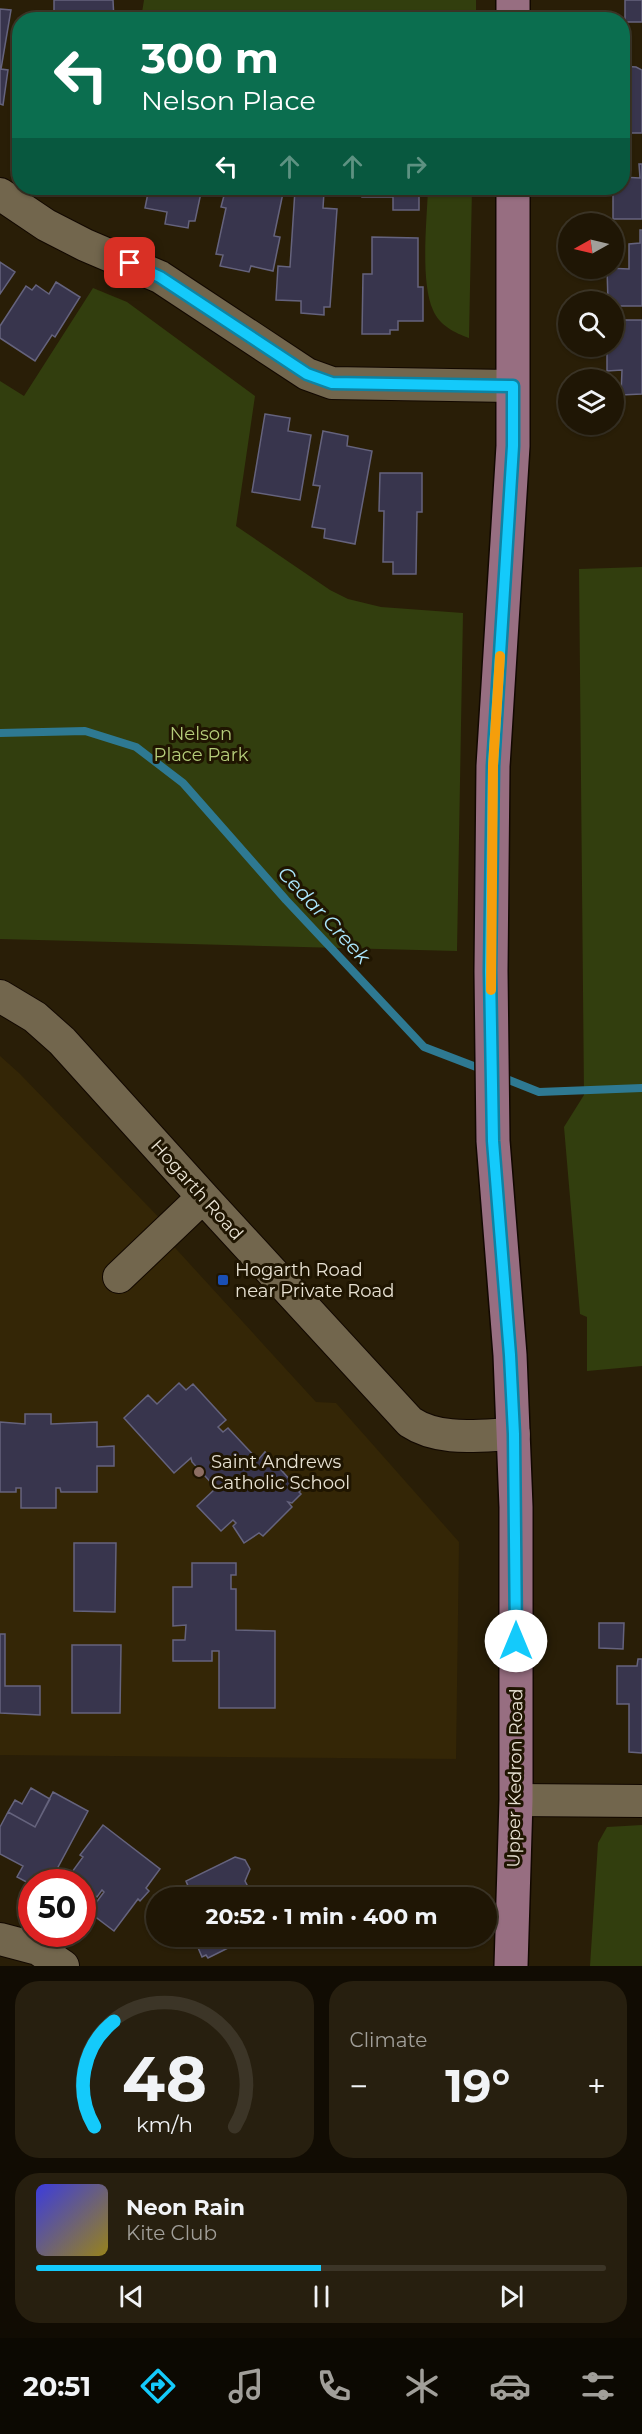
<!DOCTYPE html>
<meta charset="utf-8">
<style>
body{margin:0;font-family:Montserrat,sans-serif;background:#271f0f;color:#f1f3f6;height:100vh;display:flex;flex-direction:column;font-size:22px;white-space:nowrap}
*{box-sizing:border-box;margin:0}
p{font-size:20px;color:#a19f9a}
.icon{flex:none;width:33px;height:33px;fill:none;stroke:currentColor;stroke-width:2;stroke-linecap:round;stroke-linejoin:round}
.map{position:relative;height:1966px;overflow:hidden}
.side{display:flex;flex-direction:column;gap:15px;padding:15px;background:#110c03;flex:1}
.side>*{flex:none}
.guide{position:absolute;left:12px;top:12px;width:618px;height:183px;border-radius:24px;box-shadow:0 2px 4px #0004,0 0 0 2px #3c3527;background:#0b6e4f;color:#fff;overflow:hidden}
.needle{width:39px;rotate:262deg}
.fabs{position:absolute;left:558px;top:213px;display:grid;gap:12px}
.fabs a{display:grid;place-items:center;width:66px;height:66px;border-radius:50%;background:#1f1605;box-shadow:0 2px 4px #0004,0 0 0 2px #3c3527;font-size:30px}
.speed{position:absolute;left:18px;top:1869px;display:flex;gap:12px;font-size:30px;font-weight:700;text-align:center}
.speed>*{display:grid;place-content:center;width:78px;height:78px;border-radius:50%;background:#1f1605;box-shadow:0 2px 4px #0004,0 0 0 2px #3c3527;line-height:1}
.speed .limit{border:9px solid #d22;background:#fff;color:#111}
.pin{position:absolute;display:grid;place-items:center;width:51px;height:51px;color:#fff;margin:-26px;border-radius:12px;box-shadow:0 3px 9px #0006}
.me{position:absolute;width:66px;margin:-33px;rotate:0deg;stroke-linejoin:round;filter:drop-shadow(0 0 4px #0008)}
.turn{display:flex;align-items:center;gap:21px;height:126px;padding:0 30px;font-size:27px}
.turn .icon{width:78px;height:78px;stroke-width:2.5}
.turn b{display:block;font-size:42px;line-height:51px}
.lanes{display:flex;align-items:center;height:57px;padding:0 30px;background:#0003;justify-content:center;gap:30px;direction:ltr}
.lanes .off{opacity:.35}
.big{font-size:45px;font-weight:700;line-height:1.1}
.side .widget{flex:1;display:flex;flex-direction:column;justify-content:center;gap:9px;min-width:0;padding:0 21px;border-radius:24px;background:#271f0f}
.side .dial{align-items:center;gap:0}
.dial svg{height:156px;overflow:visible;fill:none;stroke:#3c3527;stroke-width:7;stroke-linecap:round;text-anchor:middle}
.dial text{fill:#f1f3f6;stroke:none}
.song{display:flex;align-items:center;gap:18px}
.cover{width:72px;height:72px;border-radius:9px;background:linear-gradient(135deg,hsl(240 70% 55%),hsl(50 70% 35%))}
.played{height:6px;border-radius:3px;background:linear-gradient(90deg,#14cafb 50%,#3c3527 50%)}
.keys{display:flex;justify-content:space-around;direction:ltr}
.heat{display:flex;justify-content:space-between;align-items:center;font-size:33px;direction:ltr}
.side .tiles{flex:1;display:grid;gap:15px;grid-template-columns:1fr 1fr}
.widget:last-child{grid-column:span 2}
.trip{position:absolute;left:146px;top:1887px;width:351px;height:60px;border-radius:30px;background:#1f1605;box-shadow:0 2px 4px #0004,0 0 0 2px #3c3527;font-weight:700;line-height:60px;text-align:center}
.menu{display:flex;height:96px;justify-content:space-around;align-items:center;background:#0c0902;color:#a19f9a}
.menu .icon{width:42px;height:42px}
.menu .current{color:#14cafb}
.menu b{font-size:27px;color:#f1f3f6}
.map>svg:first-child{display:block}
</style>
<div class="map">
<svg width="642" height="1966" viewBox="0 0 642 1966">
<rect width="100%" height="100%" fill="#291e07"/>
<path fill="#342606" d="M 0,1056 L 19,1073 L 173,1232 L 167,1239 L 316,1402 L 336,1403 L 459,1542 L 456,1759 L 0,1755 Z"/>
<path fill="#323e0e" d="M 144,0 L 476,0 L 476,19 L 141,19 Z
M 428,188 L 472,188 L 469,338 C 455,333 439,325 433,310 C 420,281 427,220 428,188 Z
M 93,288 L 127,302 L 255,396 L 236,526 L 330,590 L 348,599 L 381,607 L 463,613 L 457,951 L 0,939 L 0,381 L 24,396 Z
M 642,567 L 642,1366 L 587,1371 L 587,1317 L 580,1314 L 564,1127 L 584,1095 L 579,569 Z
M 642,1825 L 642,1966 L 590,1966 L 598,1843 L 607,1827 Z"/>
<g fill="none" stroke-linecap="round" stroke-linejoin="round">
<path stroke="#2e7992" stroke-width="8" d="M 0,733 L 85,731 L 136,747 L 183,783 L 286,900 L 424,1047 L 484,1070
M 499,1076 L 539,1092 L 642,1088"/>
</g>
<path fill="#38354d" stroke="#65637d" stroke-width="1.5" d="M 54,0 L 113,0 L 114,20 L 54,20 Z
M 625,0 L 642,0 L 642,22 L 625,22 Z
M 0,9 L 11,10 L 1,69 L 8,70 L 3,105 L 0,104 Z
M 622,66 L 636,67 L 642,70 L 642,133 L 622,133 Z
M 639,164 L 642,164 L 642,219 L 613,219 L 613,188 L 622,188 L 622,177 L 640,178 Z
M 97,188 L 119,188 L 118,194 L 97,189 Z
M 149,188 L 202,188 L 195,221 L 189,221 L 188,228 L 165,224 L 167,212 L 145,208 Z
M 226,188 L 258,188 L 283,193 L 274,236 L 280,237 L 273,271 L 251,266 L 249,272 L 220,266 L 223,255 L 216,254 L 226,208 L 221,207 Z
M 362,188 L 419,188 L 419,210 L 393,210 L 393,197 L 362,197 Z
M 295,190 L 324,192 L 323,208 L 337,209 L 330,307 L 324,307 L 324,315 L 301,313 L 301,301 L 276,300 L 278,266 L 290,267 Z
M 640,230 L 642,230 L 642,306 L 614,306 L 614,302 L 608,302 L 607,268 L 629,269 L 629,244 L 640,243 Z
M 372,237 L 418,238 L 418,287 L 423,287 L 423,321 L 398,321 L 398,330 L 390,330 L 390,334 L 362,334 L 363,274 L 372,274 Z
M 0,262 L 15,272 L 0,294 Z
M 56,282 L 80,297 L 55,337 L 52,335 L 35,361 L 0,338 L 0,326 L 26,286 L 32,290 L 36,285 L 49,294 Z
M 614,320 L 642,320 L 642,394 L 621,395 L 622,370 L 607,371 L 607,346 L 614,346 Z
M 265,414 L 290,418 L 288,431 L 311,435 L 300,500 L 252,492 Z
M 323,431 L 348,436 L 347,446 L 372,451 L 355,544 L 324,538 L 325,529 L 312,527 L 320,486 L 313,485 Z
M 380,473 L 422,473 L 422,512 L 417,512 L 416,574 L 393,574 L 393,562 L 383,562 L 384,511 L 379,511 Z
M 179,1383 L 186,1390 L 193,1384 L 226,1420 L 218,1427 L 223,1432 L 228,1428 L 258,1460 L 265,1452 L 300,1491 L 299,1492 L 301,1494 L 292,1503 L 288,1502 L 292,1507 L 263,1536 L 259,1533 L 244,1543 L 233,1526 L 236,1523 L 233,1520 L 221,1531 L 197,1506 L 216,1488 L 192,1462 L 191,1458 L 174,1473 L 124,1418 L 148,1395 L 157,1404 Z
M 25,1414 L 51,1414 L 51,1424 L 97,1422 L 97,1447 L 114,1446 L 114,1466 L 97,1466 L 97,1492 L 61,1492 L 60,1488 L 56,1488 L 56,1508 L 21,1508 L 21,1488 L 16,1488 L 16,1492 L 0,1492 L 0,1422 L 25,1424 Z
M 74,1543 L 116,1543 L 115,1612 L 74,1611 Z
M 192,1563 L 236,1563 L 236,1575 L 231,1575 L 231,1589 L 236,1589 L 236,1630 L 275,1631 L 275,1708 L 219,1708 L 219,1651 L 212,1651 L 212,1661 L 173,1661 L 173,1640 L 185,1640 L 186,1625 L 173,1626 L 173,1587 L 192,1587 Z
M 599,1623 L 624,1623 L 623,1649 L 599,1648 Z
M 0,1634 L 5,1634 L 5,1686 L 40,1686 L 40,1715 L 0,1713 Z
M 72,1645 L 121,1645 L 120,1713 L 72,1713 Z
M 638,1659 L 642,1659 L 642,1753 L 629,1752 L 629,1704 L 617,1704 L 617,1666 L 637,1666 Z
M 31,1788 L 50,1799 L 35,1827 L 8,1812 L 15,1800 L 22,1804 Z
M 53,1792 L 88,1811 L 50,1882 L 32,1882 L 32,1885 L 17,1877 L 23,1866 L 0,1854 L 0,1827 L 8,1812 L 35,1827 Z
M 103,1825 L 160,1869 L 146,1888 L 149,1891 L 140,1901 L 138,1899 L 114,1931 L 89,1912 L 104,1892 L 102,1890 L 97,1897 L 86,1889 L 89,1885 L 72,1872 L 83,1857 L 80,1855 Z
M 235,1857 L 245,1860 L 250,1869 L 245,1881 L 254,1898 L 193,1898 L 186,1881 Z
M 193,1936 L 242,1936 L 233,1941 L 234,1945 L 208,1958 L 206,1955 L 202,1957 Z"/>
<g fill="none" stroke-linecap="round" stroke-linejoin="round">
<defs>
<path id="minor" d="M 0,194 L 46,225 L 85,245 L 160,277 L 307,374 L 332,383 L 513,386
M 0,996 L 35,1017 L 62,1041 L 203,1197 L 410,1422 C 440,1442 480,1435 514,1434
M 119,1277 L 203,1197
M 516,1800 L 642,1801
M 0,1939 L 38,1949 L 63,1966"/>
<path id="major" d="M 513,20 L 513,0
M 511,1966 L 516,1800 L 516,1507 L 510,1355 L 493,1141 L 491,971 L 493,766 L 513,446 L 513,188"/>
</defs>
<use href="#minor" stroke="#120800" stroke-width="34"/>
<use href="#major" stroke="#120800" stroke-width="36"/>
<use href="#minor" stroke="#72664d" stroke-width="32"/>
<use href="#major" stroke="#976e81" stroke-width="33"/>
</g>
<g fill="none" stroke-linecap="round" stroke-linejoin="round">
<defs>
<path id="route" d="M 130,263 L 160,277 L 307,374 L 332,383 L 513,386 L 513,446 L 493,766 L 490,971 L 493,1141 L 510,1355 L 514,1434 L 516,1641"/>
</defs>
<use href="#route" stroke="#0d83a3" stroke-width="15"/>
<use href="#route" stroke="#14cafb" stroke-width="10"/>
<path stroke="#f59e0b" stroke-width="10" d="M 491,990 L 493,766 L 500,656"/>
</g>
<rect fill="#1a4fb4" stroke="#1f1501" stroke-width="2" x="217" y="1274" width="12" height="12" rx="3"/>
<circle fill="#8d6e63" stroke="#1f1501" stroke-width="2" cx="199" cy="1472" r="6"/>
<g text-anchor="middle" stroke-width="6" stroke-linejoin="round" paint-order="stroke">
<g font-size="18" fill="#b5cd7a" stroke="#1f1501">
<text x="201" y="740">Nelson<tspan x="201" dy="21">Place Park</tspan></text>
</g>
<g font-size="18" fill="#e8e2d3" stroke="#1f1501">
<text transform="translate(197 1190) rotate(48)" y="6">Hogarth Road</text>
<text transform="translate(515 1778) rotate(-89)" y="6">Upper Kedron Road</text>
</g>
<g font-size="18" fill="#e8e2d3" stroke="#1f1501" text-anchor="start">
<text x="235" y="1276">Hogarth Road<tspan x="235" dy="21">near Private Road</tspan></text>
<text x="211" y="1468">Saint Andrews<tspan x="211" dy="21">Catholic School</tspan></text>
</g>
<g font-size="20" font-style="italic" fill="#abe6fc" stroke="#1f1501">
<text transform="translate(324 915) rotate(47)" y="7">Cedar Creek</text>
</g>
</g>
</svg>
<div class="fabs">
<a><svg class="needle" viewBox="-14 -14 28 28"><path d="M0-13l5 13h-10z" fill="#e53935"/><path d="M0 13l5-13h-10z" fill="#a19f9a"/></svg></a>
<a><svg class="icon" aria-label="search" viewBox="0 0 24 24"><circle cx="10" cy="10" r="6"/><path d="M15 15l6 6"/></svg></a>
<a><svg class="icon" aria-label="layers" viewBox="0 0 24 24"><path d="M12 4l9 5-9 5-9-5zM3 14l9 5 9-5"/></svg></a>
</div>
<div class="speed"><div class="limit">50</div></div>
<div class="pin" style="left:130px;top:263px;background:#d93025"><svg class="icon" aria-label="arrive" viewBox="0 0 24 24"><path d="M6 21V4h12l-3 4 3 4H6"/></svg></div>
<svg class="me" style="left:516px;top:1641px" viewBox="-20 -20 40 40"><circle r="19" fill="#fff"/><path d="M0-13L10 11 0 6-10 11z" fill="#14cafb"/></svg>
<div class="trip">20:52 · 1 min · 400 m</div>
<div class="guide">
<div class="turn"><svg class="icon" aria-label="left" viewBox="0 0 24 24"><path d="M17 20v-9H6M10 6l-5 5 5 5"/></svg><div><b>300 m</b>Nelson Place</div></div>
<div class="lanes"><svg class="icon" aria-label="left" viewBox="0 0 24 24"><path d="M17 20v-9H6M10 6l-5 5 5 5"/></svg><svg class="icon off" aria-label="ahead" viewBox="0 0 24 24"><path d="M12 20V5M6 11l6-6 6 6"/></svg><svg class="icon off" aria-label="ahead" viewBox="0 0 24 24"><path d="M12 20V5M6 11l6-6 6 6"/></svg><svg class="icon off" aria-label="right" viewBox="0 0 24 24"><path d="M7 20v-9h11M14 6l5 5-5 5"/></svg></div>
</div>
</div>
<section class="side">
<div class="tiles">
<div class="widget dial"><svg viewBox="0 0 100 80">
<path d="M14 69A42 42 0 1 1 86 69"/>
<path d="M14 69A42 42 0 0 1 24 15" stroke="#14cafb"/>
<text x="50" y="56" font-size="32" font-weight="700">48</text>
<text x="50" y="72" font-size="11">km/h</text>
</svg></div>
<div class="widget"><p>Climate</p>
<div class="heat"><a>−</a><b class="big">19°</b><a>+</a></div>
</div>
<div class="widget">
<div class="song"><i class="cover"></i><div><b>Neon Rain</b><p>Kite Club</p></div></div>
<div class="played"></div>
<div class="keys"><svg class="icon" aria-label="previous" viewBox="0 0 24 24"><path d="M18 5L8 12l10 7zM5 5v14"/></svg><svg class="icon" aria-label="pause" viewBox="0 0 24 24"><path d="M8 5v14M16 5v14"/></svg><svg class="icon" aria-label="next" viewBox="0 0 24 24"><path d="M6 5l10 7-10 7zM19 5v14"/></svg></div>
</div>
</div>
</section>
<nav class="menu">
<b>20:51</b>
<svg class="icon current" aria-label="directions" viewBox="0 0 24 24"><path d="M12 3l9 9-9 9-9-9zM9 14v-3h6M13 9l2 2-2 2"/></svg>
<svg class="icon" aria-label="music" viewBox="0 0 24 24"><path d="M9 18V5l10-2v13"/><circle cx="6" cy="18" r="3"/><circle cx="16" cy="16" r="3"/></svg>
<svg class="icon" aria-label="phone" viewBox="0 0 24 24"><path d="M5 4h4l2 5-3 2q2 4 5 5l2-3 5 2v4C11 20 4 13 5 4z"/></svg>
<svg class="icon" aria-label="climate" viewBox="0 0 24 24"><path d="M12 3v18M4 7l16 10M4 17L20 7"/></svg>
<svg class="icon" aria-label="car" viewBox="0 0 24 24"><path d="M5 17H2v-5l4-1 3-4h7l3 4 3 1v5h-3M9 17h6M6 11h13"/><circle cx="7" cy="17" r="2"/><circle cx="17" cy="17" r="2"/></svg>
<svg class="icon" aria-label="filters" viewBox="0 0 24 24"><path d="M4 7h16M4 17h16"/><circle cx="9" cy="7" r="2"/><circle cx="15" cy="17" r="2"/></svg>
</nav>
